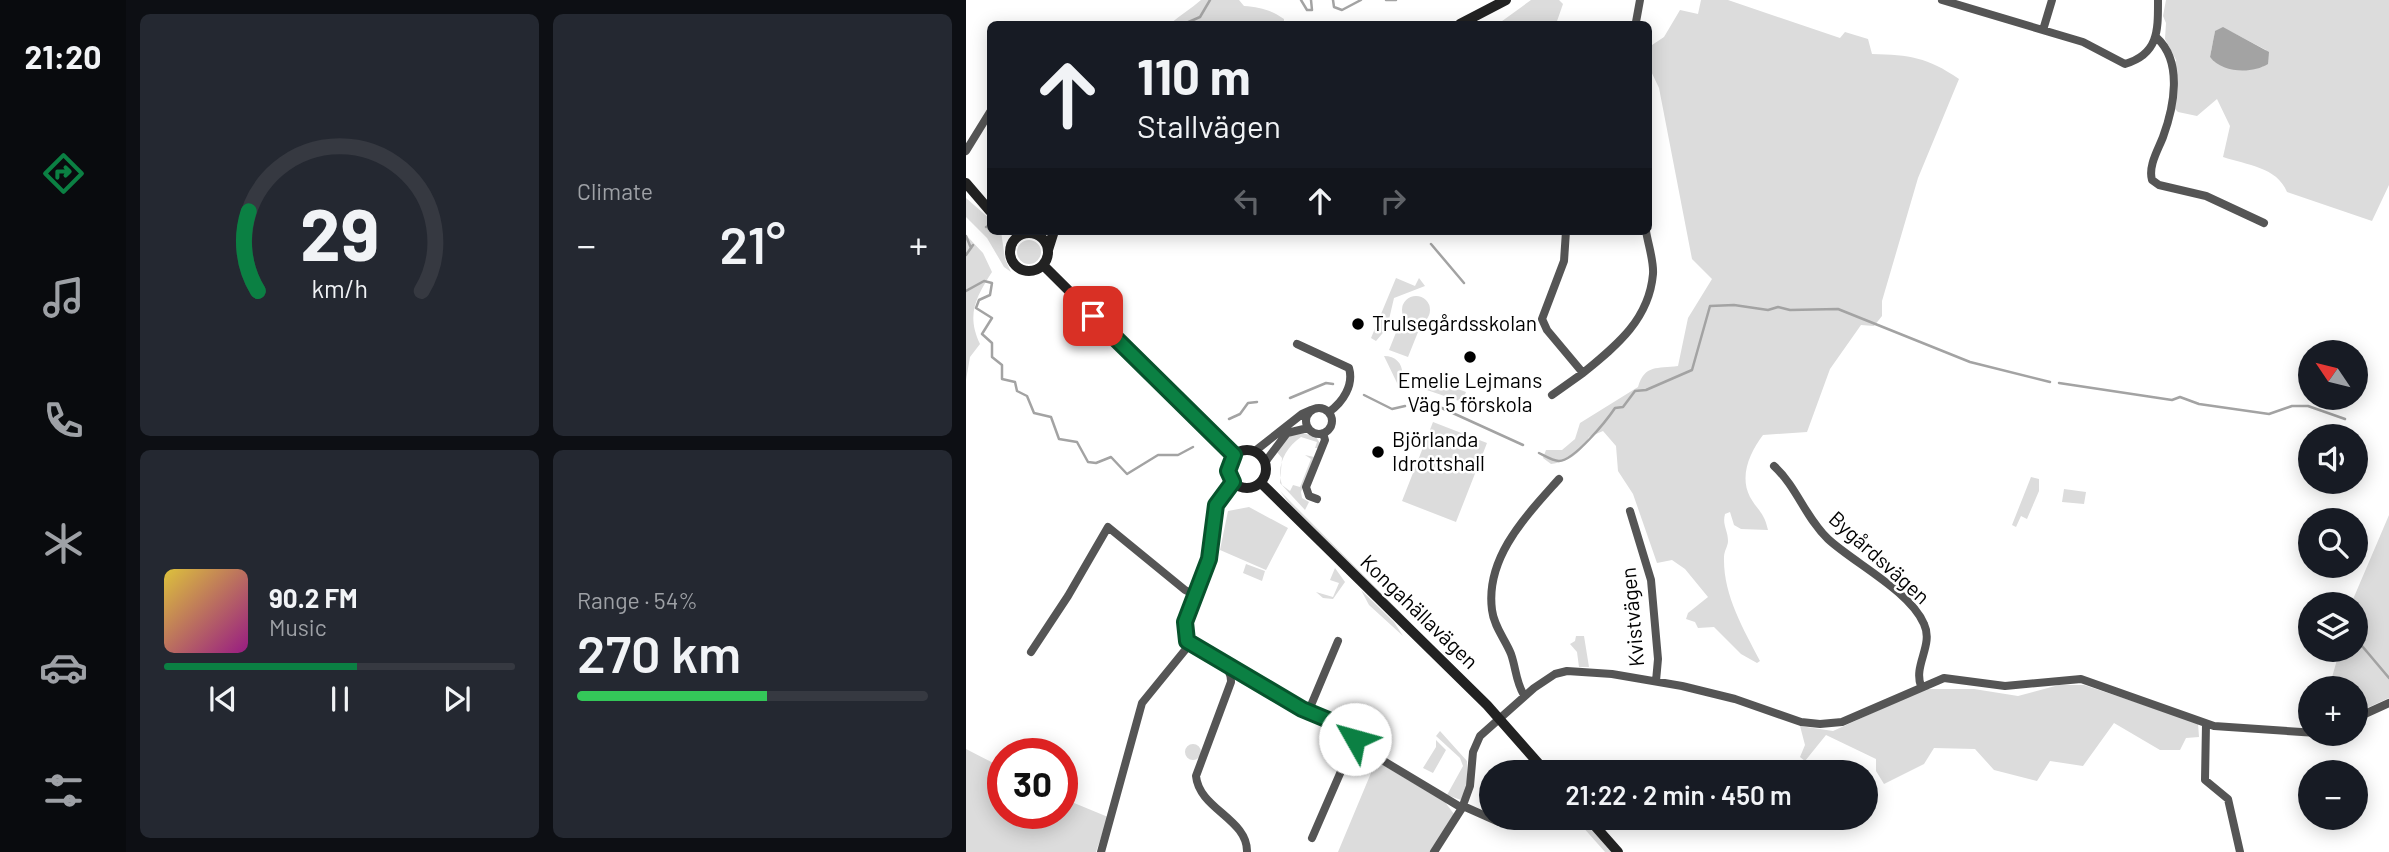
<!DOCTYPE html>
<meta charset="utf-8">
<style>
body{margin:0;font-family:Barlow,sans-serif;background:#242831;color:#f1f3f6;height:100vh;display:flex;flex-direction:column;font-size:26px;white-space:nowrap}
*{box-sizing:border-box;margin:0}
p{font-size:23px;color:#9ea1a6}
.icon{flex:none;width:38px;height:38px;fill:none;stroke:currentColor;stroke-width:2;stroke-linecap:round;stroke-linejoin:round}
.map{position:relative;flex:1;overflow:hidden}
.drawer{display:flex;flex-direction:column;gap:14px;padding:14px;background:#0d0f14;width:840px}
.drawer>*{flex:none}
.hud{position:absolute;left:21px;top:21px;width:665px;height:214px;border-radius:10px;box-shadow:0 4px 18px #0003;background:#171b24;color:#f1f3f6;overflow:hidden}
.needle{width:46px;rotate:305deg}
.tools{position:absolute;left:1332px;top:340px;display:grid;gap:14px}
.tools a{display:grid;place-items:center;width:70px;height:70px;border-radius:50%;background:#171b24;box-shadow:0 4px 18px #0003;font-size:35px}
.speed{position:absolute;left:21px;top:738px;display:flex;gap:14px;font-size:35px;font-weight:700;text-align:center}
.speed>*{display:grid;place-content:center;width:91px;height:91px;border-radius:50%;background:#171b24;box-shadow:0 4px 18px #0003;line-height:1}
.speed .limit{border:10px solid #d22;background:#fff;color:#111}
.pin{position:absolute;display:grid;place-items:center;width:60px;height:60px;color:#fff;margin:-30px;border-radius:14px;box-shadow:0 4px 10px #0006}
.me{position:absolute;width:77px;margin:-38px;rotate:308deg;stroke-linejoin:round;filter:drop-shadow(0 0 5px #0008)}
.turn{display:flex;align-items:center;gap:24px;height:147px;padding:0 35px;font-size:32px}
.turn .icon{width:91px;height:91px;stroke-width:2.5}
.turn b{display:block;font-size:49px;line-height:60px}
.lanes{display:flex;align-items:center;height:66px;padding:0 35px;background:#0003;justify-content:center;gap:35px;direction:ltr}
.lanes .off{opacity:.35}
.big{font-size:52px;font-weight:600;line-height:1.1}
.drawer .widget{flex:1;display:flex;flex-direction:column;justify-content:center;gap:10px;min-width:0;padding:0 24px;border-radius:10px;background:#242831}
.drawer .dial{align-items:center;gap:0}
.dial svg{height:182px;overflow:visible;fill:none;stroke:#363941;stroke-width:7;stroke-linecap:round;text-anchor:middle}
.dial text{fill:#f1f3f6;stroke:none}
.song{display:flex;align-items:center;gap:21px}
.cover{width:84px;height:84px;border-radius:10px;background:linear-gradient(135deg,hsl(50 70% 55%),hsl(310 70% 35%))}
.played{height:7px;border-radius:4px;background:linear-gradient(90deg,#0b8043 55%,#363941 55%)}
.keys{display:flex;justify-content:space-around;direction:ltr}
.heat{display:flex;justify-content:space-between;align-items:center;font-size:38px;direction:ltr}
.charge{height:10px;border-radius:5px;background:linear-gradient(90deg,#34c759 54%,#363941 0)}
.drawer .tiles{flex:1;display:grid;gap:14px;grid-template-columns:repeat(2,1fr)}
.trip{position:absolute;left:513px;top:760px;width:399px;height:70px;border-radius:35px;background:#171b24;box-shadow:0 4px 18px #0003;font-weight:600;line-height:70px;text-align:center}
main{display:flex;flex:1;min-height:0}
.dock{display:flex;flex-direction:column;width:126px;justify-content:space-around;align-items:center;background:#090b0e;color:#9ea1a6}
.dock .icon{width:49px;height:49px}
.dock .selected{color:#0b8043}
.dock b{font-size:32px;color:#f1f3f6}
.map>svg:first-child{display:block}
</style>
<main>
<nav class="dock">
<b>21:20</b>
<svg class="icon selected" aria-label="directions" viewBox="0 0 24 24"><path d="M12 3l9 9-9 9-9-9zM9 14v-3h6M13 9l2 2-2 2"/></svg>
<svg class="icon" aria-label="music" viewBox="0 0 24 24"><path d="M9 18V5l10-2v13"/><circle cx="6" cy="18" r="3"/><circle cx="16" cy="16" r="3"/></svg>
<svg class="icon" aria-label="phone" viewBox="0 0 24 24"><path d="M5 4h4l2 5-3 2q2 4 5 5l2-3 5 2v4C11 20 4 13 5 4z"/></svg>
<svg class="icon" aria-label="climate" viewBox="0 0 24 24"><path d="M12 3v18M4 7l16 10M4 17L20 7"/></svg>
<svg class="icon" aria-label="car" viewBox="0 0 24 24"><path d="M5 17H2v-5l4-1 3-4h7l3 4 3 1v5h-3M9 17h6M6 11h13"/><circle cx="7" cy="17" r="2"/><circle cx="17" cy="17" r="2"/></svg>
<svg class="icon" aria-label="filters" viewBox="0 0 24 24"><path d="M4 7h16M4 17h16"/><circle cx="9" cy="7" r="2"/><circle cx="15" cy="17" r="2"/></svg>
</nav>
<section class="drawer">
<div class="tiles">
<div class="widget dial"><svg viewBox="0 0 100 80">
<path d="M14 69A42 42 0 1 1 86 69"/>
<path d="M14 69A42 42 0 0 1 10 34" stroke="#0b8043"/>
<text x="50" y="56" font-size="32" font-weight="700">29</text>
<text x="50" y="72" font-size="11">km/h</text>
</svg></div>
<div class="widget"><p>Climate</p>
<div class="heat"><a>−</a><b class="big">21°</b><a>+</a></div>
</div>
<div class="widget">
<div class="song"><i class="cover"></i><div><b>90.2 FM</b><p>Music</p></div></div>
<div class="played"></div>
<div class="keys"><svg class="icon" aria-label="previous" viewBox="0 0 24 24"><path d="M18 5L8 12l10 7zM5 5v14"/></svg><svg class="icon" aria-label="pause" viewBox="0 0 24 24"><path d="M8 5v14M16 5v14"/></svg><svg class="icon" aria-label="next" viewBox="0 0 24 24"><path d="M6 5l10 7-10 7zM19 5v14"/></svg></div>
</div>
<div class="widget"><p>Range · 54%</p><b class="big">270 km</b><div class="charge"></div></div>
</div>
</section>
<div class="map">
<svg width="1423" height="852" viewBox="0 0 1423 852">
<rect width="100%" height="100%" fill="#fff"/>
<path fill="#dcdcdc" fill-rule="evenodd" d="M 235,0 L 273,0 L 278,6 C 294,7 305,10 318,19 L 318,24 L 204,24 C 214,15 225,9 235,0 Z
M 565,0 L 593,0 L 597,4 L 590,24 L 532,24 Z
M 735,0 L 762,0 L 874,38 L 879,32 L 902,39 L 906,54 C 944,55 961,57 993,79 L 952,178 L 916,301 L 916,316 L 908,326 L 895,325 L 864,369 L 841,432 L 797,435 C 784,452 773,476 784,497 C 792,511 798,512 802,530 L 775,529 L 768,525 L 764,512 L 759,514 C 756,525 762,530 762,541 C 762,546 758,551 758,557 C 757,595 777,628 794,661 L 791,663 L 775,654 L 748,627 L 732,628 L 729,622 L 720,619 L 722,613 L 742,597 L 719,569 L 706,560 L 691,563 L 667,494 L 652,471 L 650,446 L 637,431 L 623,437 C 614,454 604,461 585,464 L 577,458 L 580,450 L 596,450 L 609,439 L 614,423 L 672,387 C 679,364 691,369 712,366 L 722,318 L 746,279 L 726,259 L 693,88 L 683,67 L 683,47 L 698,37 L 714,10 L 732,14 Z
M 1200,0 L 1423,0 L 1423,185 L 1406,221 L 1321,192 C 1311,167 1281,165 1257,157 L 1264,126 L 1251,99 L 1231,116 L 1212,112 L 1208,108 L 1210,60 L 1199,39 L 1200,23 L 1197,16 ZM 1249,31 L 1264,31 L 1300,50 L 1297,67 C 1276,69 1261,72 1244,57 Z
M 0,198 L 24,219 L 24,231 L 35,231 L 39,259 L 45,272 L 38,267 L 21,238 L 0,217 Z
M 0,235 L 17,253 L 26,272 C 10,297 0,315 14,344 L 4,357 L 0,380 Z
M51 252a12 12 0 1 1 24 0a12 12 0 1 1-24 0Z
M 430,278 L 449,286 L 453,278 L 459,286 L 428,298 L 421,328 L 410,341 L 405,338 Z
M436 310a14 14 0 1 1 28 0a14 14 0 1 1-28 0Z
M 433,325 L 452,332 L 442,357 L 423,350 Z
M 418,356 C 435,356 441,372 432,385 Z
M 459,380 L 475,386 L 478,380 L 482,381 L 481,385 L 500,392 L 496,402 L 455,388 Z
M 467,422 L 521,443 L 490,522 L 436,501 Z
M 337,433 L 350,437 L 354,443 L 352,448 L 349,448 L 351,442 L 335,437 C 319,448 310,466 316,485 L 324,491 L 327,485 L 334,487 L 345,459 L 339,455 L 348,457 L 335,492 L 336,498 L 343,502 L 339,510 L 314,483 L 316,458 L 310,451 L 324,435 Z
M 1065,477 L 1073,479 L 1073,491 L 1061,519 L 1055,516 L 1050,527 L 1046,525 Z
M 1098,489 L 1120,492 L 1118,504 L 1096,502 Z
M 314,491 L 446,624 L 328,510 Z
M 283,507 L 322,528 L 300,570 L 254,550 L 262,511 Z
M 1423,515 L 1423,698 L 1390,713 L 1390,688 L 1363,688 L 1374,649 L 1390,649 L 1390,604 L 1385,604 Z
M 280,564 L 299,571 L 296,581 L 277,573 Z
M 369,568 L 379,582 L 367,599 L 357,598 L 350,592 L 367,597 L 373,583 L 364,580 Z
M 395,590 L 428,622 L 437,636 L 403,605 Z
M 610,636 L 618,636 L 623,667 L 613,667 L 611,652 L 604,644 L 609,641 Z
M 1093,685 L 1118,685 L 1232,723 L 1233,737 L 1220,738 L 1214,750 L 1194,750 L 1148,723 L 1117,766 L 1084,761 L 1071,781 L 1028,770 L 1009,749 L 968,748 L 958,764 L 918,784 L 910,771 L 910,759 L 860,735 L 839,761 L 834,757 L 839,745 L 834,726 L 867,731 L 959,689 L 1008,689 L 1052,696 Z
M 474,731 L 501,761 L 501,786 L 495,800 L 481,795 L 497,766 L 494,758 L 470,736 Z
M 470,740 L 480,750 L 467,773 L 457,768 L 470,747 Z
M219 752a8 8 0 1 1 16 0a8 8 0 1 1-16 0Z
M 0,749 L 37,768 L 37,814 L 96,814 L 96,798 L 142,817 L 130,852 L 0,852 Z
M 410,761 L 479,802 L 488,814 L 465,852 L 372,852 Z
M 608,817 L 615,817 L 646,852 L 639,852 Z"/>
<path fill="#a3a3a3" d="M 1257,27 L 1303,52 L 1302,64 C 1286,74 1256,73 1244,57 L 1249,31 Z"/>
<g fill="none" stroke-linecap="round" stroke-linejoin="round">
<path stroke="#a3a3a3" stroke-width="2.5" d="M 335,0 L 341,10 L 346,10 L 345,0
M 367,0 L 368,7 L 376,10 L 395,0
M 420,0 L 430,0
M 218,24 L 234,17 L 244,0
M 20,227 L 24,225
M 0,236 L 5,248
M 465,244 L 498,283
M 0,255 L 7,245
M 0,291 L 18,281 L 26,283 L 24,295 L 13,300 L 10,308 L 26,318 L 16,334 L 26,343 L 26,357 L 36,365 L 36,379 L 49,382 L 51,391 L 61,396 L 68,413 L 85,417 L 93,439 L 111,442 L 122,462 L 130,463 L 145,457 L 161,474 L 192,455 L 212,455 L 227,447
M 1093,383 L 1206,400 L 1214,397 L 1233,404 L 1303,414 L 1326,406 L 1342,406 L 1379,419
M 398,395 L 426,409 L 439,406
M 324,398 L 360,383 L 367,384
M 456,399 L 557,445
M 263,419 L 274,414 L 282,403 L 291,402
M 573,453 C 579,456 587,461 593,461 C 608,461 641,420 649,408 L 657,407 L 669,391 L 680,390 L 726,370 L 744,306 L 768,305 L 802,310 L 812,307 L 824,310 L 872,309 L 1004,362 L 1084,382
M 1391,640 L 1423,678"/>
<path stroke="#555" stroke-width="8" d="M 976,0 L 1117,42 L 1159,64 C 1193,54 1192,30 1192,0
M 670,22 L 674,0
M 1077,30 L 1086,0
M 1191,38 C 1217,62 1208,107 1197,137 C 1192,150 1182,166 1186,180 L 1193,185 L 1240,196 L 1298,223
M 0,151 L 24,112
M 600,231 L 598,261 L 576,319 L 581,330 L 617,373 C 650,346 683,320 687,274 C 688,261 682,244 680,231
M 331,344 L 383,368 C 388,385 377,402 363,412
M 586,395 L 617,373
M340 421a13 13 0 1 1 26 0a13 13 0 1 1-26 0Z
M 289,451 L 336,414 L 345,410
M 300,461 L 321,433 L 342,428
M 808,466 C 831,487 839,517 862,539 C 888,563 944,591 958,624 C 968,645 947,665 955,686
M 267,482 L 250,505 L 243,559 L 219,622 L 221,641 C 236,653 266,660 265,682 L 230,776 C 233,809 282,819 281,852
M 351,499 L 343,496 L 340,487 L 359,440 L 357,433
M 664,511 L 685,580 L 692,659 L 690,681
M 65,652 L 102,596 L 142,527 L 219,590 L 229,595
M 263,669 L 336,709 L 385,729 L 389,739 L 411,757 L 496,808
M 558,695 C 550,683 550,668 545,654 C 539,639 528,627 526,610 C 519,557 561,515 593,479
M 343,710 L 372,641
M 1390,718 L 1423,703
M 1240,724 L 1239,780 L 1262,799 L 1274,852
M 497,806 L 533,822 L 542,817
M 346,838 L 389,739
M 135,852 L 176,703 L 224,644
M 468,852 L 496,808 L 504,786 L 507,752 L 514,736 L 568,688 L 589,674 L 601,671 L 646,674 L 716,686 L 769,699 L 835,722 L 854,724 L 876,722 L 978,678 L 1039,686 L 1115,679 L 1248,726 L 1351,733"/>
<path stroke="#222" stroke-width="10" d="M 494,24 L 540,0
M 0,183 L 24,211
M44 252a19 19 0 1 1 38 0a19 19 0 1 1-38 0Z
M 82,250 L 88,231
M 77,265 L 268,455
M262 469a19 19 0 1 1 38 0a19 19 0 1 1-38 0Z
M 295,483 L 521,705 L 580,772
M 621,817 L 652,852"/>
</g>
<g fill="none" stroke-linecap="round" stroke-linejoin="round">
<defs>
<path id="route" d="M 127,316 L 268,455 L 262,471 L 267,482 L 250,505 L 243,559 L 219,622 L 221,641 L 336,709 L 384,729 L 389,739"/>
</defs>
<use href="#route" stroke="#07532c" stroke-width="18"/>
<use href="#route" stroke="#0b8043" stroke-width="12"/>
</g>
<g fill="#000" stroke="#fff" stroke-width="2.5">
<circle cx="392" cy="324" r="7"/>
<circle cx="504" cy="357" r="7"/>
<circle cx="412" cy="452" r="7"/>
</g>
<g text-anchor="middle" stroke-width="5" stroke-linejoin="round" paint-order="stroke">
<g font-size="21" fill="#000" stroke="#fff" text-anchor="start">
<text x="406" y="331">Trulsegårdsskolan</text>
<text x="504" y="388" text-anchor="middle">Emelie Lejmans<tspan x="504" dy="24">Väg 5 förskola</tspan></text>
<text x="426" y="447">Björlanda<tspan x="426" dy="24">Idrottshall</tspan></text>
</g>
<g font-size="21" fill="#000" stroke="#fff">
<text transform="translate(913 558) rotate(42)" y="7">Bygårdsvägen</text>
<text transform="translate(453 612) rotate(44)" y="7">Kongahällavägen</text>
<text transform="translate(667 617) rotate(-95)" y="7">Kvistvägen</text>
</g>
</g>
</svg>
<div class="tools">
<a><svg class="needle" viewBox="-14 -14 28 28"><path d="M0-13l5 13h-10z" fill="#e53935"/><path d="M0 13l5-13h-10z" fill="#9ea1a6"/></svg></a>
<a><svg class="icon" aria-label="sound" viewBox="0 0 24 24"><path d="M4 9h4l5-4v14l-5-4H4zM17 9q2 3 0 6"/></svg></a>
<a><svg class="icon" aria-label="search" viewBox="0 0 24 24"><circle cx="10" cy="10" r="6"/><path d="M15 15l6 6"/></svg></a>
<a><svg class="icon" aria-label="layers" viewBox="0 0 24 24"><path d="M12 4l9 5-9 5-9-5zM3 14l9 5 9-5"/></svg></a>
<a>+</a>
<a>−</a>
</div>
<div class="speed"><div class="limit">30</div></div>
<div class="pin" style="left:127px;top:316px;background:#d93025"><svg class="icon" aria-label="arrive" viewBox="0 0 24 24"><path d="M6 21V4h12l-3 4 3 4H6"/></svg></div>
<svg class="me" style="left:389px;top:739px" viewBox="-20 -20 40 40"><circle r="19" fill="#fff"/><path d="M0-13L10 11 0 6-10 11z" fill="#0b8043"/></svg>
<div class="trip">21:22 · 2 min · 450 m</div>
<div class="hud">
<div class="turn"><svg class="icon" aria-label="ahead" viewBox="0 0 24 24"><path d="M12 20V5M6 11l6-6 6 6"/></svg><div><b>110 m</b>Stallvägen</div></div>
<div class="lanes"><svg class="icon off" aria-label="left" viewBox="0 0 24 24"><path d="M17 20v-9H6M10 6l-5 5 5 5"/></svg><svg class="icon" aria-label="ahead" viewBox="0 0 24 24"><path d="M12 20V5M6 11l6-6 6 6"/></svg><svg class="icon off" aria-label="right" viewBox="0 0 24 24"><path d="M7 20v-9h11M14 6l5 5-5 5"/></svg></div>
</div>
</div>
</main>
